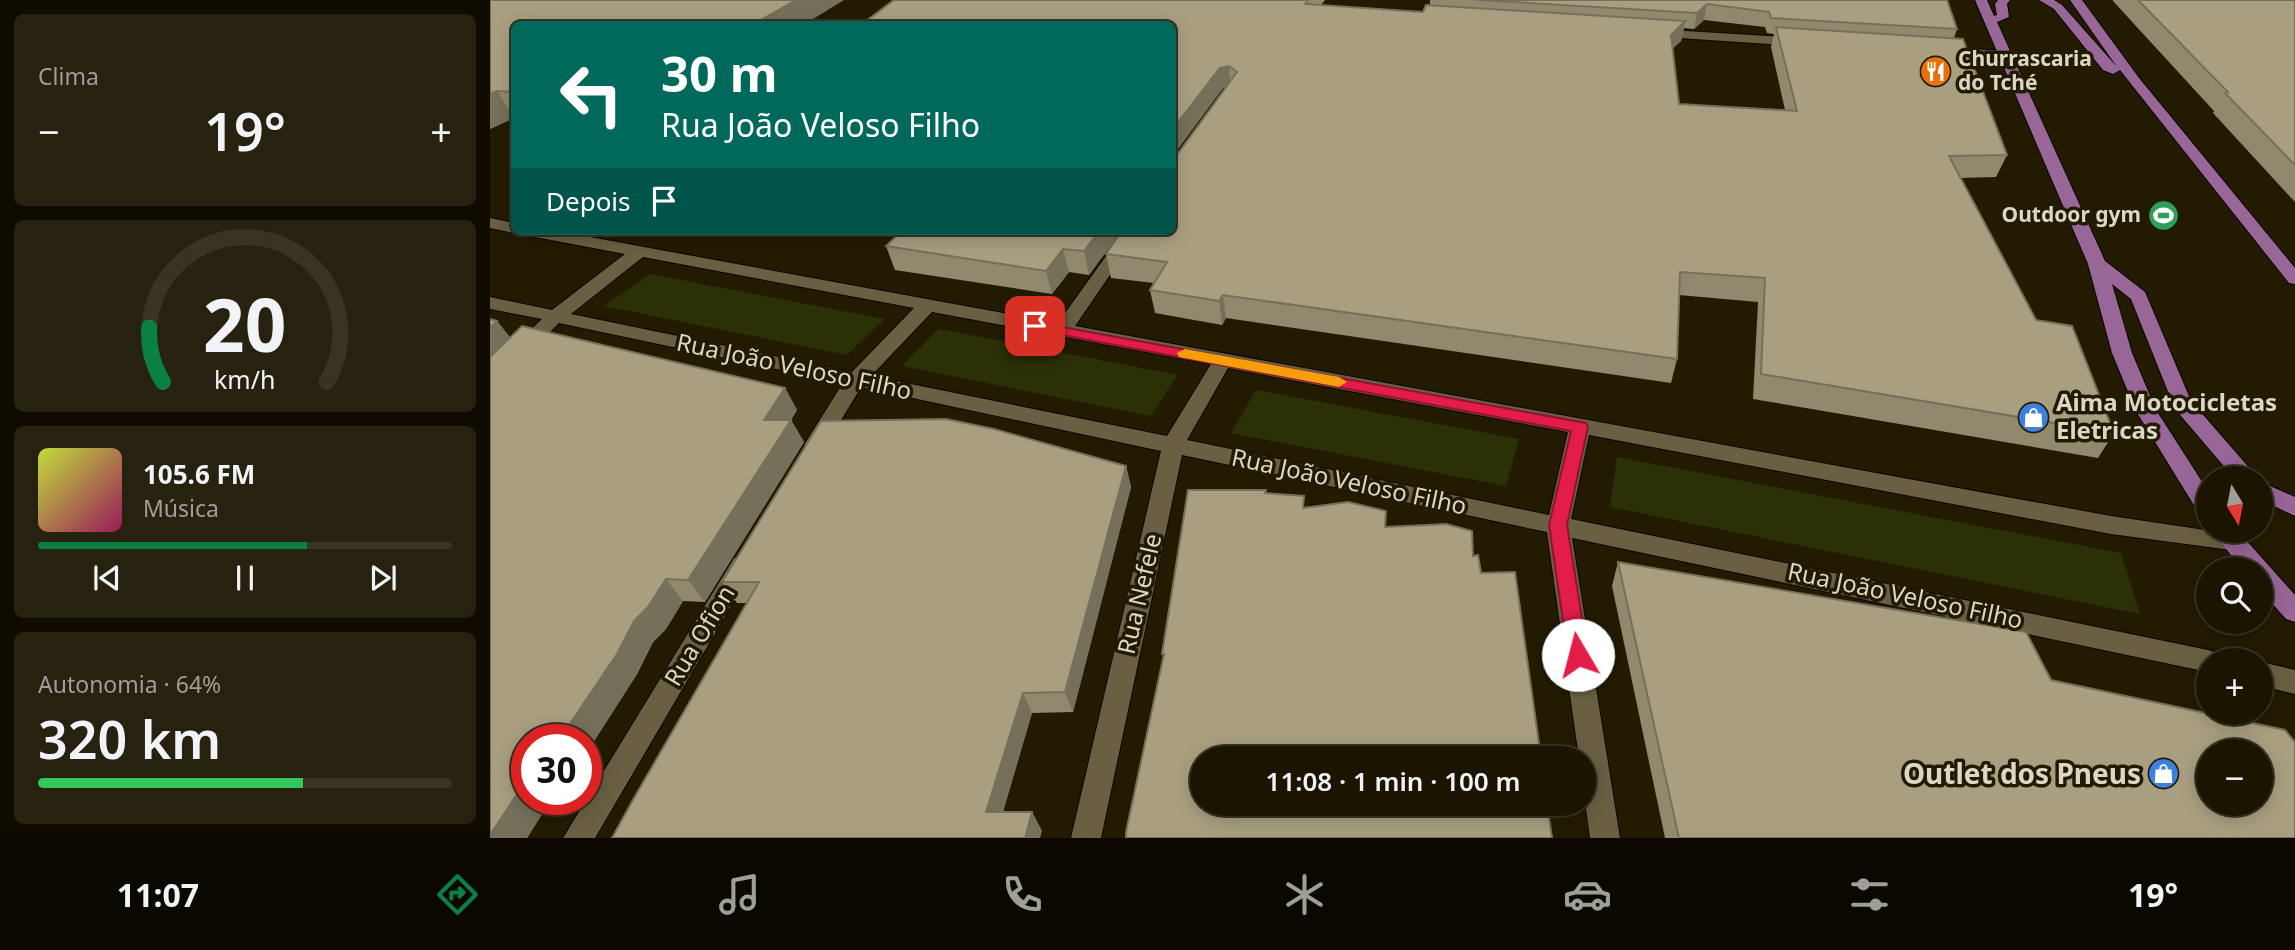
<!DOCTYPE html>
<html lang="pt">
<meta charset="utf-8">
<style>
body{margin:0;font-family:"Noto Sans",sans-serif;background:#272110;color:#f1f3f6;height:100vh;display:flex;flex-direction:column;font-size:26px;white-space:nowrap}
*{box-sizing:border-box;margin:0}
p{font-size:23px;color:#9f9e99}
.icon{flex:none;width:38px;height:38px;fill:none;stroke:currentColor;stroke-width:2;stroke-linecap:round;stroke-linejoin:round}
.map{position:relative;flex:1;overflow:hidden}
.side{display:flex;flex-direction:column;gap:14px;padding:14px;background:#0e0b01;width:490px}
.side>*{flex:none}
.guide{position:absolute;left:21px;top:21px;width:665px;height:214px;border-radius:10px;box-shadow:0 4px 18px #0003,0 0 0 2px #383323;background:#00695c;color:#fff;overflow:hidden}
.needle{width:46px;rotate:170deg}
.buttons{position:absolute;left:1706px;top:466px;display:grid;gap:14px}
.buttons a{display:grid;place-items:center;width:77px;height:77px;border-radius:50%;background:#1a1401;box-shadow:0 4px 18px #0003,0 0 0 2px #383323;font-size:35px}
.speed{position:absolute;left:21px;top:724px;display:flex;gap:14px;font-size:35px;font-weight:700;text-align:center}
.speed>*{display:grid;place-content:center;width:91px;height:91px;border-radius:50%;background:#1a1401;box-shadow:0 4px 18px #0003,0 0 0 2px #383323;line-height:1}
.speed .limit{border:10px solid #d22;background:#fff;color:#111}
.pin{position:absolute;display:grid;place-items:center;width:60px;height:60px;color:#fff;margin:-30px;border-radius:14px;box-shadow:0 4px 10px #0006}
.me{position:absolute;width:77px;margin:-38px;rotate:352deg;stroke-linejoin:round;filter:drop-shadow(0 0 5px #0008)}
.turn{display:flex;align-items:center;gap:24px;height:147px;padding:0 35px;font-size:32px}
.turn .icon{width:91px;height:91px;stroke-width:2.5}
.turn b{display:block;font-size:49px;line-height:60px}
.then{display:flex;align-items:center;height:66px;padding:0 35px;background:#0003;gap:14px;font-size:26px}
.big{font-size:52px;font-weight:600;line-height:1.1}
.side .widget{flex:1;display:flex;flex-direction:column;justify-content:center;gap:10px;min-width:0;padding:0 24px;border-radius:10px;background:#272110}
.side .dial{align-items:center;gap:0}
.dial svg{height:182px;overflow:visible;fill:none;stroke:#383323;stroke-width:7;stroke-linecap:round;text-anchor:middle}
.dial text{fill:#f1f3f6;stroke:none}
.song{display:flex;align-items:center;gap:21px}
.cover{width:84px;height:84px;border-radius:10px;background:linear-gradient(135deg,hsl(70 70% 55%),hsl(330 70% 35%))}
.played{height:7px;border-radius:4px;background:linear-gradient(90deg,#0b8043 65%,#383323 65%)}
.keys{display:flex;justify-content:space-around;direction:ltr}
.heat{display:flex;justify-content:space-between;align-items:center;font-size:38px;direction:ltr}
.charge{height:10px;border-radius:5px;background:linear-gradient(90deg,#34c759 64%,#383323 0)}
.trip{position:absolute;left:700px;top:746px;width:406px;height:70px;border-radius:35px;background:#1a1401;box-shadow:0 4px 18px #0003,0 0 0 2px #383323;font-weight:600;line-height:70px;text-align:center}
.tabs{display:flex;height:112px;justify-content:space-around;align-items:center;background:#0a0800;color:#9f9e99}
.tabs .icon{width:49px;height:49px}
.tabs .selected{color:#0b8043}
.tabs b{font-size:32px;color:#f1f3f6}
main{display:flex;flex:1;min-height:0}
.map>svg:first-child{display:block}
</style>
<main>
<section class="side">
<div class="widget"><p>Clima</p>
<div class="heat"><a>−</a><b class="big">19°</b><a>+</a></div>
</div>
<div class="widget dial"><svg viewBox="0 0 100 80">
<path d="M14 69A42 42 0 1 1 86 69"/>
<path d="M14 69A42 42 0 0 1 8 45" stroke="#0b8043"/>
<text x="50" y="56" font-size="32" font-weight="700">20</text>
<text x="50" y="72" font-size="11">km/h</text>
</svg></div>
<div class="widget">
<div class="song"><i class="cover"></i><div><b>105.6 FM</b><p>Música</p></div></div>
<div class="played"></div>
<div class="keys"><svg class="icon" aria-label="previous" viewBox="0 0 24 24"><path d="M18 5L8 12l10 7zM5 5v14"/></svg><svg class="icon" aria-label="pause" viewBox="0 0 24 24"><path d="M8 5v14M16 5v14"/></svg><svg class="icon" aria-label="next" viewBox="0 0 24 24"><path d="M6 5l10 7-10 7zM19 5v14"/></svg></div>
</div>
<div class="widget"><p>Autonomia · 64%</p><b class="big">320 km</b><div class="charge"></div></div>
</section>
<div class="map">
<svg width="1805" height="838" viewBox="0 0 1805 838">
<rect width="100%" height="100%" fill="#231b01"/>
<path fill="#2b3006" d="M 160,274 L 395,319 L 357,355 L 114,306 Z
M 449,329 L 688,375 L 661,416 L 412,366 Z
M 766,390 L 1029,439 L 1016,486 L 741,433 Z
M 1127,457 L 1631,553 L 1650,614 L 1120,507 Z"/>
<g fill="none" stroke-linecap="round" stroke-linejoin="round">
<defs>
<path id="minor" d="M 1163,29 L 1309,38 L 1315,42 L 1309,46 L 1159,36 L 1159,30 Z
M 1450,47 L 1514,51 L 1520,55 L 1514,59 L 1445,54 L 1444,51 Z
M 0,218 L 24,223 L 24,231 L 30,231 L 24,233 L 0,228 Z
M 32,231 L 67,231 L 568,323 L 634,231 L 650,231 L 585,326 L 1621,516 L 1749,535 L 1753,541 L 1749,547 L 1741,550 L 1621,534 L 1099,435 L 1081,519 L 1718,650 L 1727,653 L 1731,660 L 1718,660 L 1718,672 L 1082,538 L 1130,838 L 1100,838 L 1094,794 L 1094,758 L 1089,758 L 1057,532 L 692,455 L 611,838 L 581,838 L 671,451 L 371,387 L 333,450 L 325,453 L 317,450 L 314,445 L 353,383 L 69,323 L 7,386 L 0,388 L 0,369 L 52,319 L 0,309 L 0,297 L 62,310 L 135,254 L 40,236 ZM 153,257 L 424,308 L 362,372 L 81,314 ZM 442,312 L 721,364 L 677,436 L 381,376 ZM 738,368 L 1078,432 L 1059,515 L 697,440 Z
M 253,555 L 262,558 L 265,565 L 105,838 L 73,838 L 244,558 Z
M 1771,662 L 1805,670 L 1805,694 L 1771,686 Z"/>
<path id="major" d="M 1485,0 L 1497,0 L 1504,16 L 1507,15 L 1505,4 L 1508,0 L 1520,0 L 1517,4 L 1519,17 L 1507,22 L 1615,261 L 1655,292 L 1701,401 L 1768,478 L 1744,478 L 1685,409 L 1641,299 L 1622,284 L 1642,353 L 1666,410 L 1718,491 L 1718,517 L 1710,515 L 1646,411 L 1622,353 L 1598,264 Z
M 1549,0 L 1564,0 L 1572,5 L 1627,67 L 1580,0 L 1592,0 L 1649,78 L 1805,268 L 1805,284 L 1799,283 L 1630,70 L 1623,74 L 1613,70 L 1564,9 Z
M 1771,482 L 1805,497 L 1805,516 L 1771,500 Z
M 1721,530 L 1747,530 L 1805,595 L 1805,622 L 1796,619 L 1771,591 L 1771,569 L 1752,569 Z"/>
</defs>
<use href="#minor" stroke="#0c0500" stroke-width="2"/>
<use href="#major" stroke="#0c0500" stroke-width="2"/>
<use href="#minor" fill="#696043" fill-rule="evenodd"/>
<use href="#major" fill="#986697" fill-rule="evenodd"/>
</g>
<path fill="#90896e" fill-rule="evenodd" d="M 0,0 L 354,0 L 24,24 L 24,118 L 0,129 Z
M 404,0 L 835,0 L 831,5 L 933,12 L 940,5 L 940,0 L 1457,0 L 1467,29 L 1464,38 L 1517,155 L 1506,177 L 1470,178 L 1546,320 L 1624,433 L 1608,458 L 1263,399 L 1268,302 L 1189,295 L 1187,359 L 1181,383 L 736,318 L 732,325 L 665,313 L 660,290 L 664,283 L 621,278 L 616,254 L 736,88 L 733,88 L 682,157 L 682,24 ZM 1214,20 L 1275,27 L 1277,33 L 1284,34 L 1281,47 L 1295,110 L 1189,104 L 1182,49 L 1191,41 L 1194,28 L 1204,29 Z
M 1623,0 L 1805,0 L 1805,202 L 1723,113 L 1724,111 L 1623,1 Z
M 412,231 L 631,231 L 599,275 L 579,272 L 562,294 L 405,270 L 396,246 Z
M 7,321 L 20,338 L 295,388 L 307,410 L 301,420 L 314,442 L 215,602 L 193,601 L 176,629 L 163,642 L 146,676 L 37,740 L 37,800 L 61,800 L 37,838 L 0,838 Z
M 636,466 L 641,487 L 583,712 L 542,713 L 513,812 L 542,812 L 552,831 L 122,838 L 258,603 L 247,603 L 232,582 Z
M 1128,562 L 1561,680 L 1805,838 L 1175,838 L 1122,586 Z"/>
<path fill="#766f5a" d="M 306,0 L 354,0 L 315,24 L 264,24 Z
M 1217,4 L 1214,20 L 1204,29 L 1207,13 Z
M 1195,21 L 1191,41 L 1177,54 L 1181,35 Z
M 739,66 L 741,87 L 733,88 L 682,157 L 682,130 L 730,68 Z
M 7,91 L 24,118 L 0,129 L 0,94 Z
M 609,231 L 631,231 L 599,275 L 594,251 Z
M 573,249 L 579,272 L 562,294 L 556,271 Z
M 733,295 L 736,318 L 732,325 L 729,301 Z
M 7,321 L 24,342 L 0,365 L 0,328 Z
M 295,388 L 307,410 L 293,433 L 301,420 L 314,442 L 215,602 L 198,580 L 274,420 Z
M 636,466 L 641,487 L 583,712 L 575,692 Z
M 176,579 L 193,601 L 176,629 L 163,642 L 146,676 L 96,754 L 96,740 L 69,740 L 144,621 Z
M 533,693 L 542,713 L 507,831 L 496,812 Z
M 37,779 L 37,800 L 61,800 L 37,838 L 0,838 L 0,835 Z
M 542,812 L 552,831 L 550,838 L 535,838 Z"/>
<path fill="#a89f80" stroke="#766f5a" stroke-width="2" fill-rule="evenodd" d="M 0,0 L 306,0 L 264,24 L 24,24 L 24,92 L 7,91 L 0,94 Z
M 404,0 L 818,0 L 815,4 L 933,12 L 936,5 L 1195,21 L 1181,35 L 1189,104 L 1307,111 L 1286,27 L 1473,39 L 1517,155 L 1459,156 L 1546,320 L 1582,326 L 1624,433 L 1271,374 L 1275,278 L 1190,272 L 1187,359 L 733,295 L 729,301 L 660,290 L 677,262 L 616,254 L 632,231 L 682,231 L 682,157 L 686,156 L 747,72 L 739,66 L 730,68 L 682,130 L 682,24 L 372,24 Z
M 988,0 L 1457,0 L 1467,29 L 1281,18 L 1279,12 L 1217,4 L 1207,13 Z
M 1648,0 L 1805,0 L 1805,165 L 1735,93 L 1738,92 Z
M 412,231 L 609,231 L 594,251 L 573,249 L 556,271 L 396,246 Z
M 0,319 L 7,321 L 0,328 Z
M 32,326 L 295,388 L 274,420 L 301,420 L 198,580 L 176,579 L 158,607 L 144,621 L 127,654 L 69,740 L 37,740 L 37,779 L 0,835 L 0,357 Z
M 456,419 L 504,429 L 636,466 L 575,692 L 533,693 L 496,812 L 542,812 L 535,838 L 122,838 L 144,798 L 269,582 L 232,582 L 331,421 Z
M 698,490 L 776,490 L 775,493 L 814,496 L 813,508 L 858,502 L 896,511 L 895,527 L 956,524 L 982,531 L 983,556 L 988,555 L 991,573 L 1025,572 L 1051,758 L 712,758 L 712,803 L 1057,803 L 1062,838 L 636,838 L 636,832 L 674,654 L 672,654 Z
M 1128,562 L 1536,632 L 1561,680 L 1795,730 L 1805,742 L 1805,838 L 1189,838 ZM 1718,751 L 1771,751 L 1771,803 L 1718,803 Z"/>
<path fill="#e11d48" stroke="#92132f" stroke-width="2" d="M 545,322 L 1096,423 L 1098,427 L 1077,525 L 1098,655 L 1095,661 L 1088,664 L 1081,661 L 1078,655 L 1059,525 L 1081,431 L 540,329 L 538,326 Z"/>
<path fill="#f59e0b" d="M 695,349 L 849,377 L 857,382 L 849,387 L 689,357 L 687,353 Z"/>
<defs>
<symbol id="restaurant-disc" viewBox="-11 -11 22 22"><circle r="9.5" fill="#e8710a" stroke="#231b01"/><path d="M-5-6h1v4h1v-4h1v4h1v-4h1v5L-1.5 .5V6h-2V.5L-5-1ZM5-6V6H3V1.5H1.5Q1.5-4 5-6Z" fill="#fff"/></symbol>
<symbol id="stadium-disc" viewBox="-11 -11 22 22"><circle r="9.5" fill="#2e9e5b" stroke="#231b01"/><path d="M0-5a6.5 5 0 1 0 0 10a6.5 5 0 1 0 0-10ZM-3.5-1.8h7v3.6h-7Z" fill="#fff"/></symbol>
<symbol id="shop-disc" viewBox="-11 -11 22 22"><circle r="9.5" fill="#3f7fe0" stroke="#231b01"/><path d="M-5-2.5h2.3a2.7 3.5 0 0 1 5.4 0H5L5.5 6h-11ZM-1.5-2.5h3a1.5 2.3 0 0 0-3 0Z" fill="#fff"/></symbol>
</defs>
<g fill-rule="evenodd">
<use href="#restaurant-disc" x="1428" y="54" width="35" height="35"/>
<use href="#stadium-disc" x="1656" y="198" width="35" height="35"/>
<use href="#shop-disc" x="1526" y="400" width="35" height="35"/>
<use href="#shop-disc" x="1656" y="756" width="35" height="35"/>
</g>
<g text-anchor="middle" stroke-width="7" stroke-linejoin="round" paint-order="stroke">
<g font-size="21" font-weight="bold" fill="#dbd6c6" stroke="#231b01" text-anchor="start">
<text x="1468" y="66">Churrascaria<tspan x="1468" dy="24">do Tché</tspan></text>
<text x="1651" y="222" text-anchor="end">Outdoor gym</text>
</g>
<g font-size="24" fill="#dbd6c6" stroke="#231b01">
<text transform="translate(304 367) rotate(12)" y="8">Rua João Veloso Filho</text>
<text transform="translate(859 482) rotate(12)" y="8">Rua João Veloso Filho</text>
<text transform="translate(650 594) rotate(-77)" y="8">Rua Nefele</text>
<text transform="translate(1415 596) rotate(12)" y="8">Rua João Veloso Filho</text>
<text transform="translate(210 636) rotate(-59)" y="8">Rua Ofion</text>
</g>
<g font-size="24" font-weight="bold" fill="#dbd6c6" stroke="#231b01" text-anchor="start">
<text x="1566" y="411">Aima Motocicletas<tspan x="1566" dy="28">Eletricas</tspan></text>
</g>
<g font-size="28" font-weight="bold" fill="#dbd6c6" stroke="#231b01" text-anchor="end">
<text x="1651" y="784">Outlet dos Pneus</text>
</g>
</g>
</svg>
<div class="buttons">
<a><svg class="needle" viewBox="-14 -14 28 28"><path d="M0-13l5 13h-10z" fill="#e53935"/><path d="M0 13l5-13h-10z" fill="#9f9e99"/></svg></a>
<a><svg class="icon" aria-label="search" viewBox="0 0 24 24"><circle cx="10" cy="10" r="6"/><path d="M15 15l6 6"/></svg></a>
<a>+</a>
<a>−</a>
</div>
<div class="speed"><div class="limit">30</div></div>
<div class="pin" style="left:545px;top:326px;background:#d93025"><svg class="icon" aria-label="arrive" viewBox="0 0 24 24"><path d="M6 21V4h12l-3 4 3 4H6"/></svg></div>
<svg class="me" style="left:1088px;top:655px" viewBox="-20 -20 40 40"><circle r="19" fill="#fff"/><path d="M0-13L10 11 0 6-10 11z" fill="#e11d48"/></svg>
<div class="trip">11:08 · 1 min · 100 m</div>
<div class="guide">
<div class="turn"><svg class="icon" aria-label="left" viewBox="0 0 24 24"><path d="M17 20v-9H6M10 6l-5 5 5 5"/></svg><div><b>30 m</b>Rua João Veloso Filho</div></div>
<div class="then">Depois<svg class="icon" aria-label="arrive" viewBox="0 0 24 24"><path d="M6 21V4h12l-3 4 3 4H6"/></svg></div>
</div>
</div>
</main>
<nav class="tabs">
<b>11:07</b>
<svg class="icon selected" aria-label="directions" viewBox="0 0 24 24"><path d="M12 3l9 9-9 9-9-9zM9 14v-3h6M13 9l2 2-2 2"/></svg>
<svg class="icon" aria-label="music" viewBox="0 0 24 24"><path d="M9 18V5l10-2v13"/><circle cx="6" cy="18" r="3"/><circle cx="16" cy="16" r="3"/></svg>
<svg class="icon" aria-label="phone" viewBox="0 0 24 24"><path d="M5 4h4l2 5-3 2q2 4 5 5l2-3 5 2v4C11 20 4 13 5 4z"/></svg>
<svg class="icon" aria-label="climate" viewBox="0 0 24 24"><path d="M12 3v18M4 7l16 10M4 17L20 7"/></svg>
<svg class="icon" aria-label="car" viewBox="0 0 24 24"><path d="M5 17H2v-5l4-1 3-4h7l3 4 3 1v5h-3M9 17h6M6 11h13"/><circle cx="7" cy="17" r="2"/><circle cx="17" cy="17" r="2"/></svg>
<svg class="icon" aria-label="filters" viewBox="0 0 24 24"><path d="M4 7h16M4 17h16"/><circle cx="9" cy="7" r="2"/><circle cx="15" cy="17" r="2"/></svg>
<b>19°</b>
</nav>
